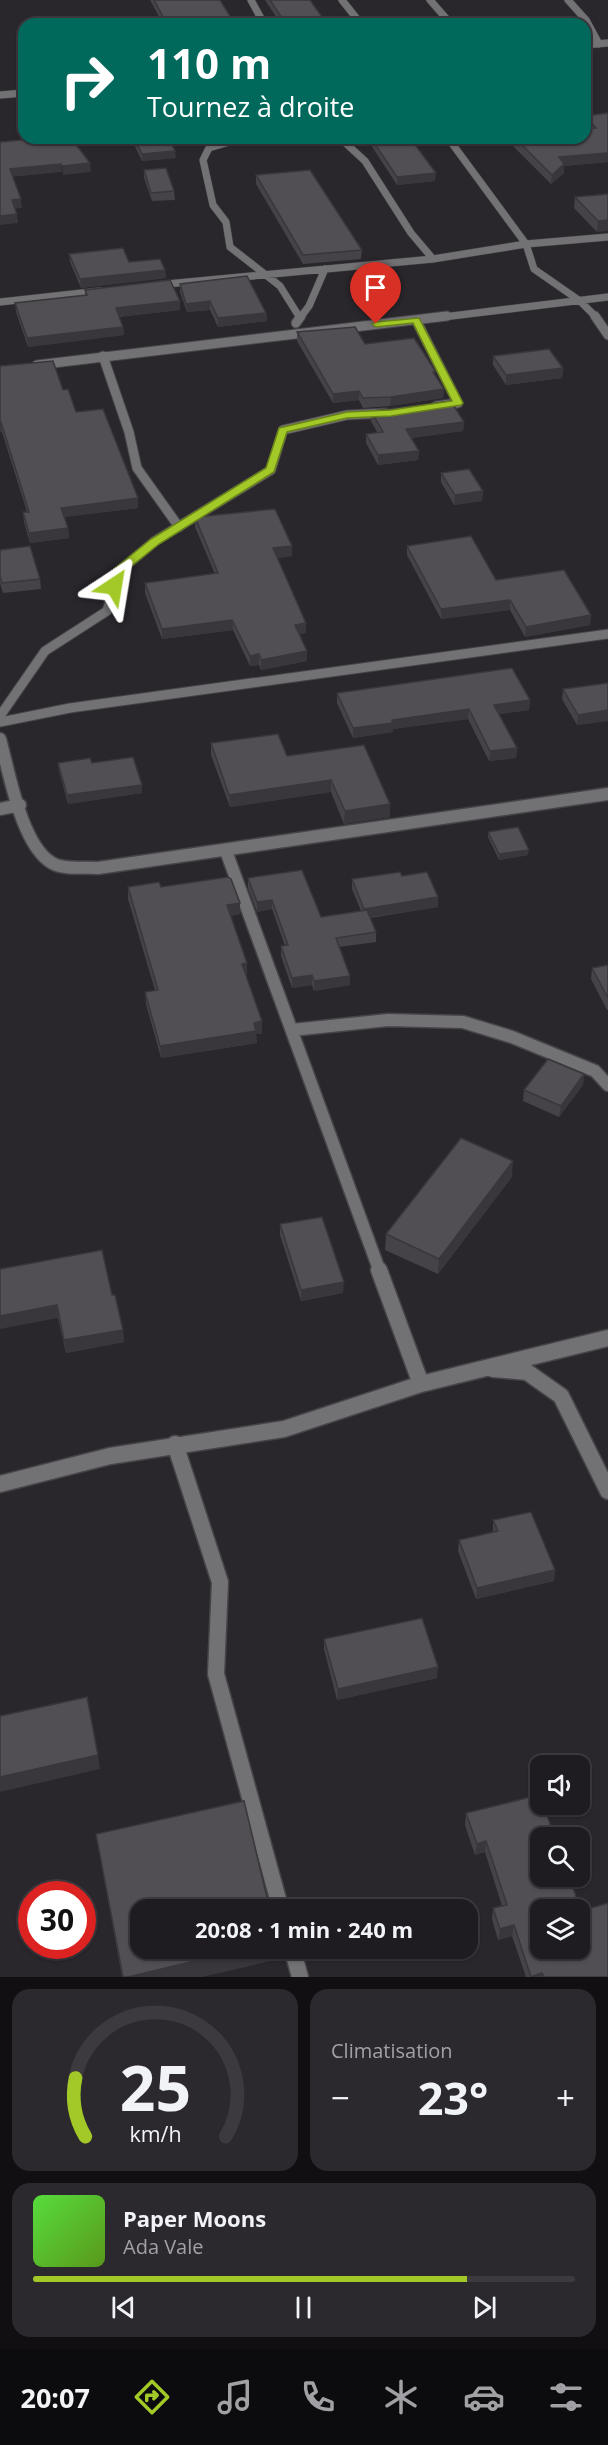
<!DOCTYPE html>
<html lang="fr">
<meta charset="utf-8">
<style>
body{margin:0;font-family:"Open Sans",sans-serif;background:#2c292e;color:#f1f3f6;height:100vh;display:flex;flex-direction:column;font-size:22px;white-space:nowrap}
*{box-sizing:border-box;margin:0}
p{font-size:20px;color:#a1a1a5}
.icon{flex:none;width:33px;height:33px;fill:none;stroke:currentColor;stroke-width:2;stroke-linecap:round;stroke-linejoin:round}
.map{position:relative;height:1977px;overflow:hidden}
.drawer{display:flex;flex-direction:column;gap:12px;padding:12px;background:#110f12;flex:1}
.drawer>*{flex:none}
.banner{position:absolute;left:18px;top:18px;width:573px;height:126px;border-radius:18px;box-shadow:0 2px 4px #0004,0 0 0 2px #3c3a3f;background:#00695c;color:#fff;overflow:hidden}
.fabs{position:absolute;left:530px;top:1755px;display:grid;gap:12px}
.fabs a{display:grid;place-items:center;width:60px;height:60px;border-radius:12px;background:#1f1c21;box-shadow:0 2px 4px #0004,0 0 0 2px #3c3a3f;font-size:30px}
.speed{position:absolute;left:18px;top:1881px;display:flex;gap:12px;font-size:30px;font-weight:700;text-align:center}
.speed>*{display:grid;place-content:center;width:78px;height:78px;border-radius:50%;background:#1f1c21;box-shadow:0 2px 4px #0004,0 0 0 2px #3c3a3f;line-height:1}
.speed .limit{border:9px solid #d22;background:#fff;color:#111}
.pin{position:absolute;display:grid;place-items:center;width:51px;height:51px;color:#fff;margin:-62px -26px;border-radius:50% 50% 50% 0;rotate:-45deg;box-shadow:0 0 6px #0007}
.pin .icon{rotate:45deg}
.me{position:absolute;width:66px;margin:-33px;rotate:33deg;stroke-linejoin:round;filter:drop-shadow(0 0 4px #0008)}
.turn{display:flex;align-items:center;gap:21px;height:126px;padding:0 30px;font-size:27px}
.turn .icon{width:78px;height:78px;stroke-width:2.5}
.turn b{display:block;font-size:42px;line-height:51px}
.big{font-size:45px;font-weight:700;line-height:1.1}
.drawer .card{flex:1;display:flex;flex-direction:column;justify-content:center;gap:9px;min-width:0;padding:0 21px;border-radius:18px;background:#2c292e}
.drawer .dial{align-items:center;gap:0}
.dial svg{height:156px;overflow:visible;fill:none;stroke:#3c3a3f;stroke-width:7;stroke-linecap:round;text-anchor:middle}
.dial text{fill:#f1f3f6;stroke:none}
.song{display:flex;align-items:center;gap:18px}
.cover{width:72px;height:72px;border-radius:9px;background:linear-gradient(135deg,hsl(110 70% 55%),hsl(90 70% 35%))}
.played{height:6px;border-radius:3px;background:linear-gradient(90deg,#a2c927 80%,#3c3a3f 80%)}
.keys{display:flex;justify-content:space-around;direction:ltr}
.heat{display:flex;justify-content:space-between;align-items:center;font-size:33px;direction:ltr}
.drawer .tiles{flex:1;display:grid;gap:12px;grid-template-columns:1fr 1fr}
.card:last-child{grid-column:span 2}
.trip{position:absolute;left:130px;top:1899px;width:348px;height:60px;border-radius:18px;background:#1f1c21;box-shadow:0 2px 4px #0004,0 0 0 2px #3c3a3f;font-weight:700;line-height:60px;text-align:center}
.tab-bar{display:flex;height:96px;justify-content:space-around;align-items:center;background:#0c0b0d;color:#a1a1a5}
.tab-bar .icon{width:42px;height:42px}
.tab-bar .on{color:#a2c927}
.tab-bar b{font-size:27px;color:#f1f3f6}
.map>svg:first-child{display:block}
</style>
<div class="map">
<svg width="608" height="1977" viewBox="0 0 608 1977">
<rect width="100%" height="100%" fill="#29262c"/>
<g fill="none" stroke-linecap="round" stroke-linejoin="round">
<defs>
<path id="street-far3" d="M 251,0 L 264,24
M 342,0 L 361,24
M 430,0 L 451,24
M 568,0 L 586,20 L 599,44
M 585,45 L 608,43
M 0,95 L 24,93
M 243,138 L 209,148 L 203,160 L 213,205 L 226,222 L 230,247 L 280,286 L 300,318
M 340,138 L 365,161 L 411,233 L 433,259
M 448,138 L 526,244 L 534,269 L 580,301 L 597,318
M 156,285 L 433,259 L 526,244 L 608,237
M 0,302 L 100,291
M 300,318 L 309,306 L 325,269
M 435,318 L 608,297"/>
<path id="street-far2" d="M 595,316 L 608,335
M 416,320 L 458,403 L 436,406
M 296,323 L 301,316
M 103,356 L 129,432 L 137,468 L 179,527
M 37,365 L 447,316
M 0,716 L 45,651 L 107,611 L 118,572 L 155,541 L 271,470 L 283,430 L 347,415 L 386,413
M 0,722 L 70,708 L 608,634"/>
<path id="street-far1" d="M 0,739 C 9,771 21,845 52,863 C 64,870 84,867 98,868 L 608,794
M 0,809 L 20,805
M 226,851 L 380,1272
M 292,1030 L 388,1020 L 463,1022 L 512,1037 L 595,1071 L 608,1085"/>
<path id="street" d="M 379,1270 L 421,1384
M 493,1369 L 527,1372 L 561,1396 L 608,1491
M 175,1444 L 220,1582 L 216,1674 L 281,1910
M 0,1484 L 110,1456 L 284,1429 L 421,1384 L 608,1338
M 292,1948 L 300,1977"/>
</defs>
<use href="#street-far3" stroke="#464349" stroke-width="8"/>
<use href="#street-far2" stroke="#464349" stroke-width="11"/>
<use href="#street-far1" stroke="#464349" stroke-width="15"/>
<use href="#street" stroke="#464349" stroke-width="19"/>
<use href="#street-far3" stroke="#727174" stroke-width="7"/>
<use href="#street-far2" stroke="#727174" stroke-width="9"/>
<use href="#street-far1" stroke="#727174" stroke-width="12"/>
<use href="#street" stroke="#727174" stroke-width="16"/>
</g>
<path fill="#464348" d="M 150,0 L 220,0 L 235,24 L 163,24 Z
M 265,0 L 310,0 L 327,24 L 281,24 Z
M 608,113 L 608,162 L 564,166 L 564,173 L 551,184 L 505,138 L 585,138 L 588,129 L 585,126 L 585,116 Z
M 131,138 L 169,138 L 176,158 L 142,161 Z
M 369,138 L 410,138 L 435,181 L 397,185 L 369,142 Z
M 144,170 L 174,191 L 175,200 L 152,201 L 144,178 Z
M 256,175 L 362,250 L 361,259 L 303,264 L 256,184 Z
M 608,194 L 597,232 L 574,208 L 575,197 Z
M 69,254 L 165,270 L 166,278 L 81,288 L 70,262 Z
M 180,284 L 266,313 L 267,321 L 218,327 L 210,310 L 187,312 L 180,292 Z
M 85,290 L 180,301 L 180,310 L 119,317 L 123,327 L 124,335 L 28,347 L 16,312 L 15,303 L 85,295 Z
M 297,332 L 365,344 L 436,376 L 444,389 L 443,398 L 390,406 L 363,408 L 359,400 L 333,403 L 297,341 Z
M 493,356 L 563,368 L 562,378 L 506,385 L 493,365 Z
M 0,366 L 63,390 L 76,412 L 138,498 L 138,508 L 64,517 L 68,528 L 69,538 L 30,543 L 24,522 L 23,512 L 27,512 L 2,432 L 0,432 Z
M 371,411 L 464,422 L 463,431 L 411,438 L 419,451 L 418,460 L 378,465 L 366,443 L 366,434 L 377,432 L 371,421 Z
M 441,473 L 483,491 L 482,501 L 454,505 L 441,482 Z
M 195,517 L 292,546 L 292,556 L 277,558 L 306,633 L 300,634 L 307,651 L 307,661 L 261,670 L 259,665 L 250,666 L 233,630 L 162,639 L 145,593 L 145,583 L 215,574 L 195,527 Z
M 407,546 L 591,615 L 590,625 L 525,637 L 510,610 L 441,619 L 407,555 Z
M 0,550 L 40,579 L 41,589 L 3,593 L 0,583 Z
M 608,683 L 608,721 L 577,725 L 562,699 L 563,689 Z
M 337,693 L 530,700 L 529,710 L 499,714 L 517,748 L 516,758 L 489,761 L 468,719 L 393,729 L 393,732 L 353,738 L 337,703 Z
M 211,743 L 287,756 L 390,804 L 390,817 L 344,824 L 331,792 L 230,807 L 211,755 Z
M 58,763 L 92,763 L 142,793 L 68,804 L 59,771 Z
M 488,832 L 528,855 L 499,860 L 488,837 Z
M 402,876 L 438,907 L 370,918 L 376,932 L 376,942 L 339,947 L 350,985 L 314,991 L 312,985 L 292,988 L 281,956 L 281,946 L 285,946 L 272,909 L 257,912 L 248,888 L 248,878 L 321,917 L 361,911 L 352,889 L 352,879 Z
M 128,887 L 240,903 L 240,914 L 231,916 L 247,975 L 246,975 L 262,1034 L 256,1034 L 257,1043 L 161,1058 L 146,1004 L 145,992 L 155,990 L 128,899 Z
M 608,965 L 608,1010 L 607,1010 L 591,979 L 592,968 Z
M 584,1074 L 583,1085 L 559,1117 L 523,1101 L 524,1090 Z
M 512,1177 L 438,1274 L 385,1250 L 386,1234 Z
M 280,1224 L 343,1293 L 301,1301 L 280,1235 Z
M 0,1269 L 112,1295 L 123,1330 L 124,1342 L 66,1353 L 58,1318 Z
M 493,1520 L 555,1570 L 554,1581 L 476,1599 L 458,1551 L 459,1540 L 493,1532 Z
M 324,1639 L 437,1678 L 337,1700 L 324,1649 Z
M 466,1813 L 581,1911 L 608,1977 L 526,1977 L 512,1936 L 498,1940 L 492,1919 L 493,1908 L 502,1906 L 485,1852 L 475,1855 L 465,1825 Z
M 96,1834 L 141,1948 L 278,1948 L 278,1959 L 201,1977 L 122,1977 L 99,1851 Z"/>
<path fill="#39373b" d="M 175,151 L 176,158 L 142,161 L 142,154 Z
M 608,153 L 608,162 L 564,166 L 564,173 L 551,184 L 552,175 L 559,157 Z
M 90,163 L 91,172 L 63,175 L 62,166 Z
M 61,164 L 62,172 L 11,177 L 10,169 Z
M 436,173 L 435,181 L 397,185 L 397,177 Z
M 21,199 L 22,208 L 12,209 L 12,200 Z
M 17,214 L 18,223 L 0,225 L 0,216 Z
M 608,220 L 608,231 L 597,232 L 598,221 Z
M 165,270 L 166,278 L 81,288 L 80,279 Z
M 180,301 L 180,310 L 116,317 L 116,308 Z
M 210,301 L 210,310 L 187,312 L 186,304 Z
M 266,313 L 267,321 L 218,327 L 218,318 Z
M 123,327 L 124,335 L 28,347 L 27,338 Z
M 563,368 L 562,378 L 506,385 L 506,375 Z
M 444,389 L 443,398 L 390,406 L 391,397 Z
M 359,391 L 359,400 L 333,403 L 333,394 Z
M 0,422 L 1,422 L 2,432 L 0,432 Z
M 464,422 L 463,431 L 406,438 L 406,429 Z
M 419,451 L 418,460 L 378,465 L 378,455 Z
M 483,491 L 482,501 L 454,505 L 455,495 Z
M 138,498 L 138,508 L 62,517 L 61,508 Z
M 68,528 L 69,538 L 30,543 L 29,533 Z
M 292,546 L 292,556 L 273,558 L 273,548 Z
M 510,600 L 510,610 L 441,619 L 441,609 Z
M 591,615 L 590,625 L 525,637 L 526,627 Z
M 232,620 L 233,630 L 162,639 L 162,629 Z
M 306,623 L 306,633 L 295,635 L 295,625 Z
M 307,651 L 307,661 L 261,670 L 261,660 Z
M 259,654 L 259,665 L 250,666 L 250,656 Z
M 530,700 L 529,710 L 494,715 L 494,705 Z
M 469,709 L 468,719 L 393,729 L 393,732 L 353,738 L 353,728 L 392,720 Z
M 608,710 L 608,721 L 577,725 L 578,715 Z
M 517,748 L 516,758 L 489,761 L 490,751 Z
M 331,780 L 331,792 L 230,807 L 229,795 Z
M 142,785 L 142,793 L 68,804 L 67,795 Z
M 390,804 L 390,817 L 344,824 L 345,811 Z
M 529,850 L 528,855 L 499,860 L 499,854 Z
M 438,897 L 438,907 L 364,918 L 364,909 Z
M 272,900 L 272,909 L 257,912 L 257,902 Z
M 240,903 L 240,914 L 227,917 L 227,905 Z
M 247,963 L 247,975 L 243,976 L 242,964 Z
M 312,975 L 312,985 L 292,988 L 292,978 Z
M 350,976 L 350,985 L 314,991 L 314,981 Z
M 262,1021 L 262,1034 L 256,1034 L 257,1043 L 161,1058 L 160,1046 Z
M 584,1074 L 583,1085 L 559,1117 L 561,1106 Z
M 513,1161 L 512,1177 L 438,1274 L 439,1259 Z
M 344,1282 L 343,1293 L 301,1301 L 301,1290 Z
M 57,1305 L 58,1318 L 0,1329 L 0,1316 Z
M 123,1330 L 124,1342 L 66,1353 L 64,1340 Z
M 555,1570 L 554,1581 L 476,1599 L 477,1588 Z
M 438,1667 L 437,1678 L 337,1700 L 338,1689 Z
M 98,1755 L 100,1769 L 0,1792 L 0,1777 Z
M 486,1841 L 485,1852 L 475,1855 L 477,1844 Z
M 514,1925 L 512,1936 L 498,1940 L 500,1929 Z
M 249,1948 L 278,1948 L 278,1959 L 201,1977 L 128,1977 Z
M 542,1973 L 542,1977 L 531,1977 Z"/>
<path fill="#514e54" stroke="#39373b" stroke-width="1.5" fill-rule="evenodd" d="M 154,0 L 220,0 L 235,24 L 167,24 Z
M 270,0 L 310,0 L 327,24 L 286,24 Z
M 608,113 L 608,153 L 559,157 L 564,164 L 552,175 L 515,138 L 585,138 L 585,129 L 596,128 L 585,116 Z
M 32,138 L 71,138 L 90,163 L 62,166 L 61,164 L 10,169 L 21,199 L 12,200 L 17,214 L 0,216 L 0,142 L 33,139 Z
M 134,138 L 169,138 L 175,151 L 142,154 Z
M 371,138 L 410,138 L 436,173 L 397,177 Z
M 166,168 L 174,191 L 151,193 L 144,170 Z
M 310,170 L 362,250 L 303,255 L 256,175 Z
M 608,194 L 608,220 L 598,221 L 575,197 Z
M 123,248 L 129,262 L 160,259 L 165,270 L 80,279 L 69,254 Z
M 247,276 L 266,313 L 218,318 L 210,301 L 186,304 L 180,284 Z
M 170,280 L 180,301 L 116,308 L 123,327 L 27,338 L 15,303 L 87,295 L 85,290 Z
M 355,327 L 365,344 L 414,338 L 436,372 L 433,372 L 444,389 L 391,397 L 363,398 L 359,391 L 333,394 L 297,332 Z
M 549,349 L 563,368 L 506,375 L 493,356 Z
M 53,361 L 63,390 L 68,389 L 76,412 L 103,409 L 138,498 L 61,508 L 68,528 L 29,533 L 23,512 L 29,512 L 1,422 L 0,422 L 0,366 Z
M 451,401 L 464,422 L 406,429 L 419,451 L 378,455 L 366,434 L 383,432 L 371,411 Z
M 469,469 L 483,491 L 455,495 L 441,473 Z
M 275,509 L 292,546 L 273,548 L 306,623 L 295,625 L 307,651 L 261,660 L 259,654 L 250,656 L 232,620 L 162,629 L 145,583 L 218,573 L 195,517 Z
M 471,536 L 496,580 L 564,570 L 591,615 L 526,627 L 510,600 L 441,609 L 407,546 Z
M 30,546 L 40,579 L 2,583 L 0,576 L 0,550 Z
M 512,668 L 530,700 L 494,705 L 517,748 L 490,751 L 469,709 L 392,720 L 393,723 L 353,728 L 337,693 Z
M 608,683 L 608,710 L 578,715 L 563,689 Z
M 278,734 L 287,756 L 364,745 L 390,804 L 345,811 L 331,780 L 229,795 L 211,743 Z
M 133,757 L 142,785 L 67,795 L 58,763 L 90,758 L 92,763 Z
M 518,827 L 529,850 L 499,854 L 488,832 Z
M 302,870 L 321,917 L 367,910 L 376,932 L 336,938 L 350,976 L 314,981 L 312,975 L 292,978 L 281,946 L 288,945 L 272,900 L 257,902 L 248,878 Z
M 400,872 L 402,876 L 427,872 L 438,897 L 364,909 L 352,879 Z
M 228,877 L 231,879 L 240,903 L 227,905 L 247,963 L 242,964 L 262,1021 L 254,1023 L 256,1031 L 160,1046 L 145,992 L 158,990 L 128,887 L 159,882 L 161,887 Z
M 608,965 L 608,998 L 592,968 Z
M 548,1059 L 584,1074 L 561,1106 L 524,1090 Z
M 461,1138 L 513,1161 L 439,1259 L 386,1234 Z
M 322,1217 L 344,1282 L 301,1290 L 280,1224 Z
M 102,1250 L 112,1295 L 115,1295 L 123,1330 L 64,1340 L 57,1305 L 0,1316 L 0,1269 Z
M 531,1512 L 555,1570 L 477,1588 L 459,1540 L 498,1531 L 493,1520 Z
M 422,1618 L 438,1667 L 338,1689 L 324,1639 Z
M 87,1697 L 98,1755 L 0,1777 L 0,1716 Z
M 539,1795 L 540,1804 L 543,1804 L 555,1838 L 540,1838 L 540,1876 L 569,1876 L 581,1911 L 608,1903 L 608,1977 L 544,1977 L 542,1973 L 531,1977 L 514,1925 L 500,1929 L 493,1908 L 507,1905 L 486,1841 L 477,1844 L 466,1813 ZM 540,1910 L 579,1910 L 579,1948 L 540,1948 Z
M 244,1801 L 270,1910 L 141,1910 L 141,1948 L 249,1948 L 128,1977 L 123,1977 L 96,1834 Z"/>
<path fill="#a2c927" stroke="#698319" stroke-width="1.5" d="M 419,318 L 463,403 L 461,405 L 391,416 L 347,418 L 287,432 L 274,472 L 159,544 L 123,573 L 118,589 L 110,589 L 114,569 L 151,539 L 266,468 L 279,428 L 347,412 L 391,410 L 452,401 L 413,323 L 376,327 L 372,324 L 376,322 Z"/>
</svg>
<div class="fabs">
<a><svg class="icon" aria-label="sound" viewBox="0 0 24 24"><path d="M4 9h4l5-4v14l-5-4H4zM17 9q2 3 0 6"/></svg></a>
<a><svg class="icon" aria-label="search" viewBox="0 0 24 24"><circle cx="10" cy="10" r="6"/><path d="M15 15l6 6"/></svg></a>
<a><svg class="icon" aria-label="layers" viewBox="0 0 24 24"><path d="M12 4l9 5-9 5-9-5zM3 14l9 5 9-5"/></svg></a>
</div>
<div class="speed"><div class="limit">30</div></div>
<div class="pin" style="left:376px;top:324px;background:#d93025"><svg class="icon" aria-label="arrive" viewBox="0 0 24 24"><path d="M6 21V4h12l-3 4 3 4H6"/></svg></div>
<svg class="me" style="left:114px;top:586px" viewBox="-20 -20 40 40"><path d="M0-17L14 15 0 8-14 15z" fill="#a2c927" stroke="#fff" stroke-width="4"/></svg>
<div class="trip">20:08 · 1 min · 240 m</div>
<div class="banner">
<div class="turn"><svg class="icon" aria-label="right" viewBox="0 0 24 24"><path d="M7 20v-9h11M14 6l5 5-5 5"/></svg><div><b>110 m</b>Tournez à droite</div></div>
</div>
</div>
<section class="drawer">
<div class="tiles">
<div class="card dial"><svg viewBox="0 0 100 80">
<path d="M14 69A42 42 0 1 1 86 69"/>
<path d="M14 69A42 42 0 0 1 9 39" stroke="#a2c927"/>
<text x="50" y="56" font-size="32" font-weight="700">25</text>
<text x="50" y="72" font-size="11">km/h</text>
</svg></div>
<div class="card"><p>Climatisation</p>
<div class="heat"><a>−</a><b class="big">23°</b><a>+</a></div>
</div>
<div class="card">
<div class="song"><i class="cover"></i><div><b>Paper Moons</b><p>Ada Vale</p></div></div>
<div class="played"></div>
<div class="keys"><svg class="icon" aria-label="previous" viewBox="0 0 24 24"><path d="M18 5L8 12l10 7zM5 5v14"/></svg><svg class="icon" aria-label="pause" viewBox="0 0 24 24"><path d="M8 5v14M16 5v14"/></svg><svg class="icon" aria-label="next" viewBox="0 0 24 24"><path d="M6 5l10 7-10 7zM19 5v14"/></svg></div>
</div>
</div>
</section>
<nav class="tab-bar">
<b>20:07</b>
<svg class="icon on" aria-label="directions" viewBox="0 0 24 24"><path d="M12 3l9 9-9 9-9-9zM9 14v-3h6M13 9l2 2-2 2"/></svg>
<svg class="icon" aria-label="music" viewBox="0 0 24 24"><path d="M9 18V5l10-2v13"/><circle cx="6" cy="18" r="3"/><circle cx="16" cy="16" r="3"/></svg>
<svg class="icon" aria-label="phone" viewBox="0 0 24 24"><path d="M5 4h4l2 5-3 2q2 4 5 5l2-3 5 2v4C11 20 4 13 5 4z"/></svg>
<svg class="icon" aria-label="climate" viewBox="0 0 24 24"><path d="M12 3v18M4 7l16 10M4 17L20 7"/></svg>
<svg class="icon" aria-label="car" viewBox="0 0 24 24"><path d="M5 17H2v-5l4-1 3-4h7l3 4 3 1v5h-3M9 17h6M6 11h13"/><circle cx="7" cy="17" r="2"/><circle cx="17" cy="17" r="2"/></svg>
<svg class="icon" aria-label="filters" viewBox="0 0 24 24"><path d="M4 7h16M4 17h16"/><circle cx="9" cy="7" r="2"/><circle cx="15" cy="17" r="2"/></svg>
</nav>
